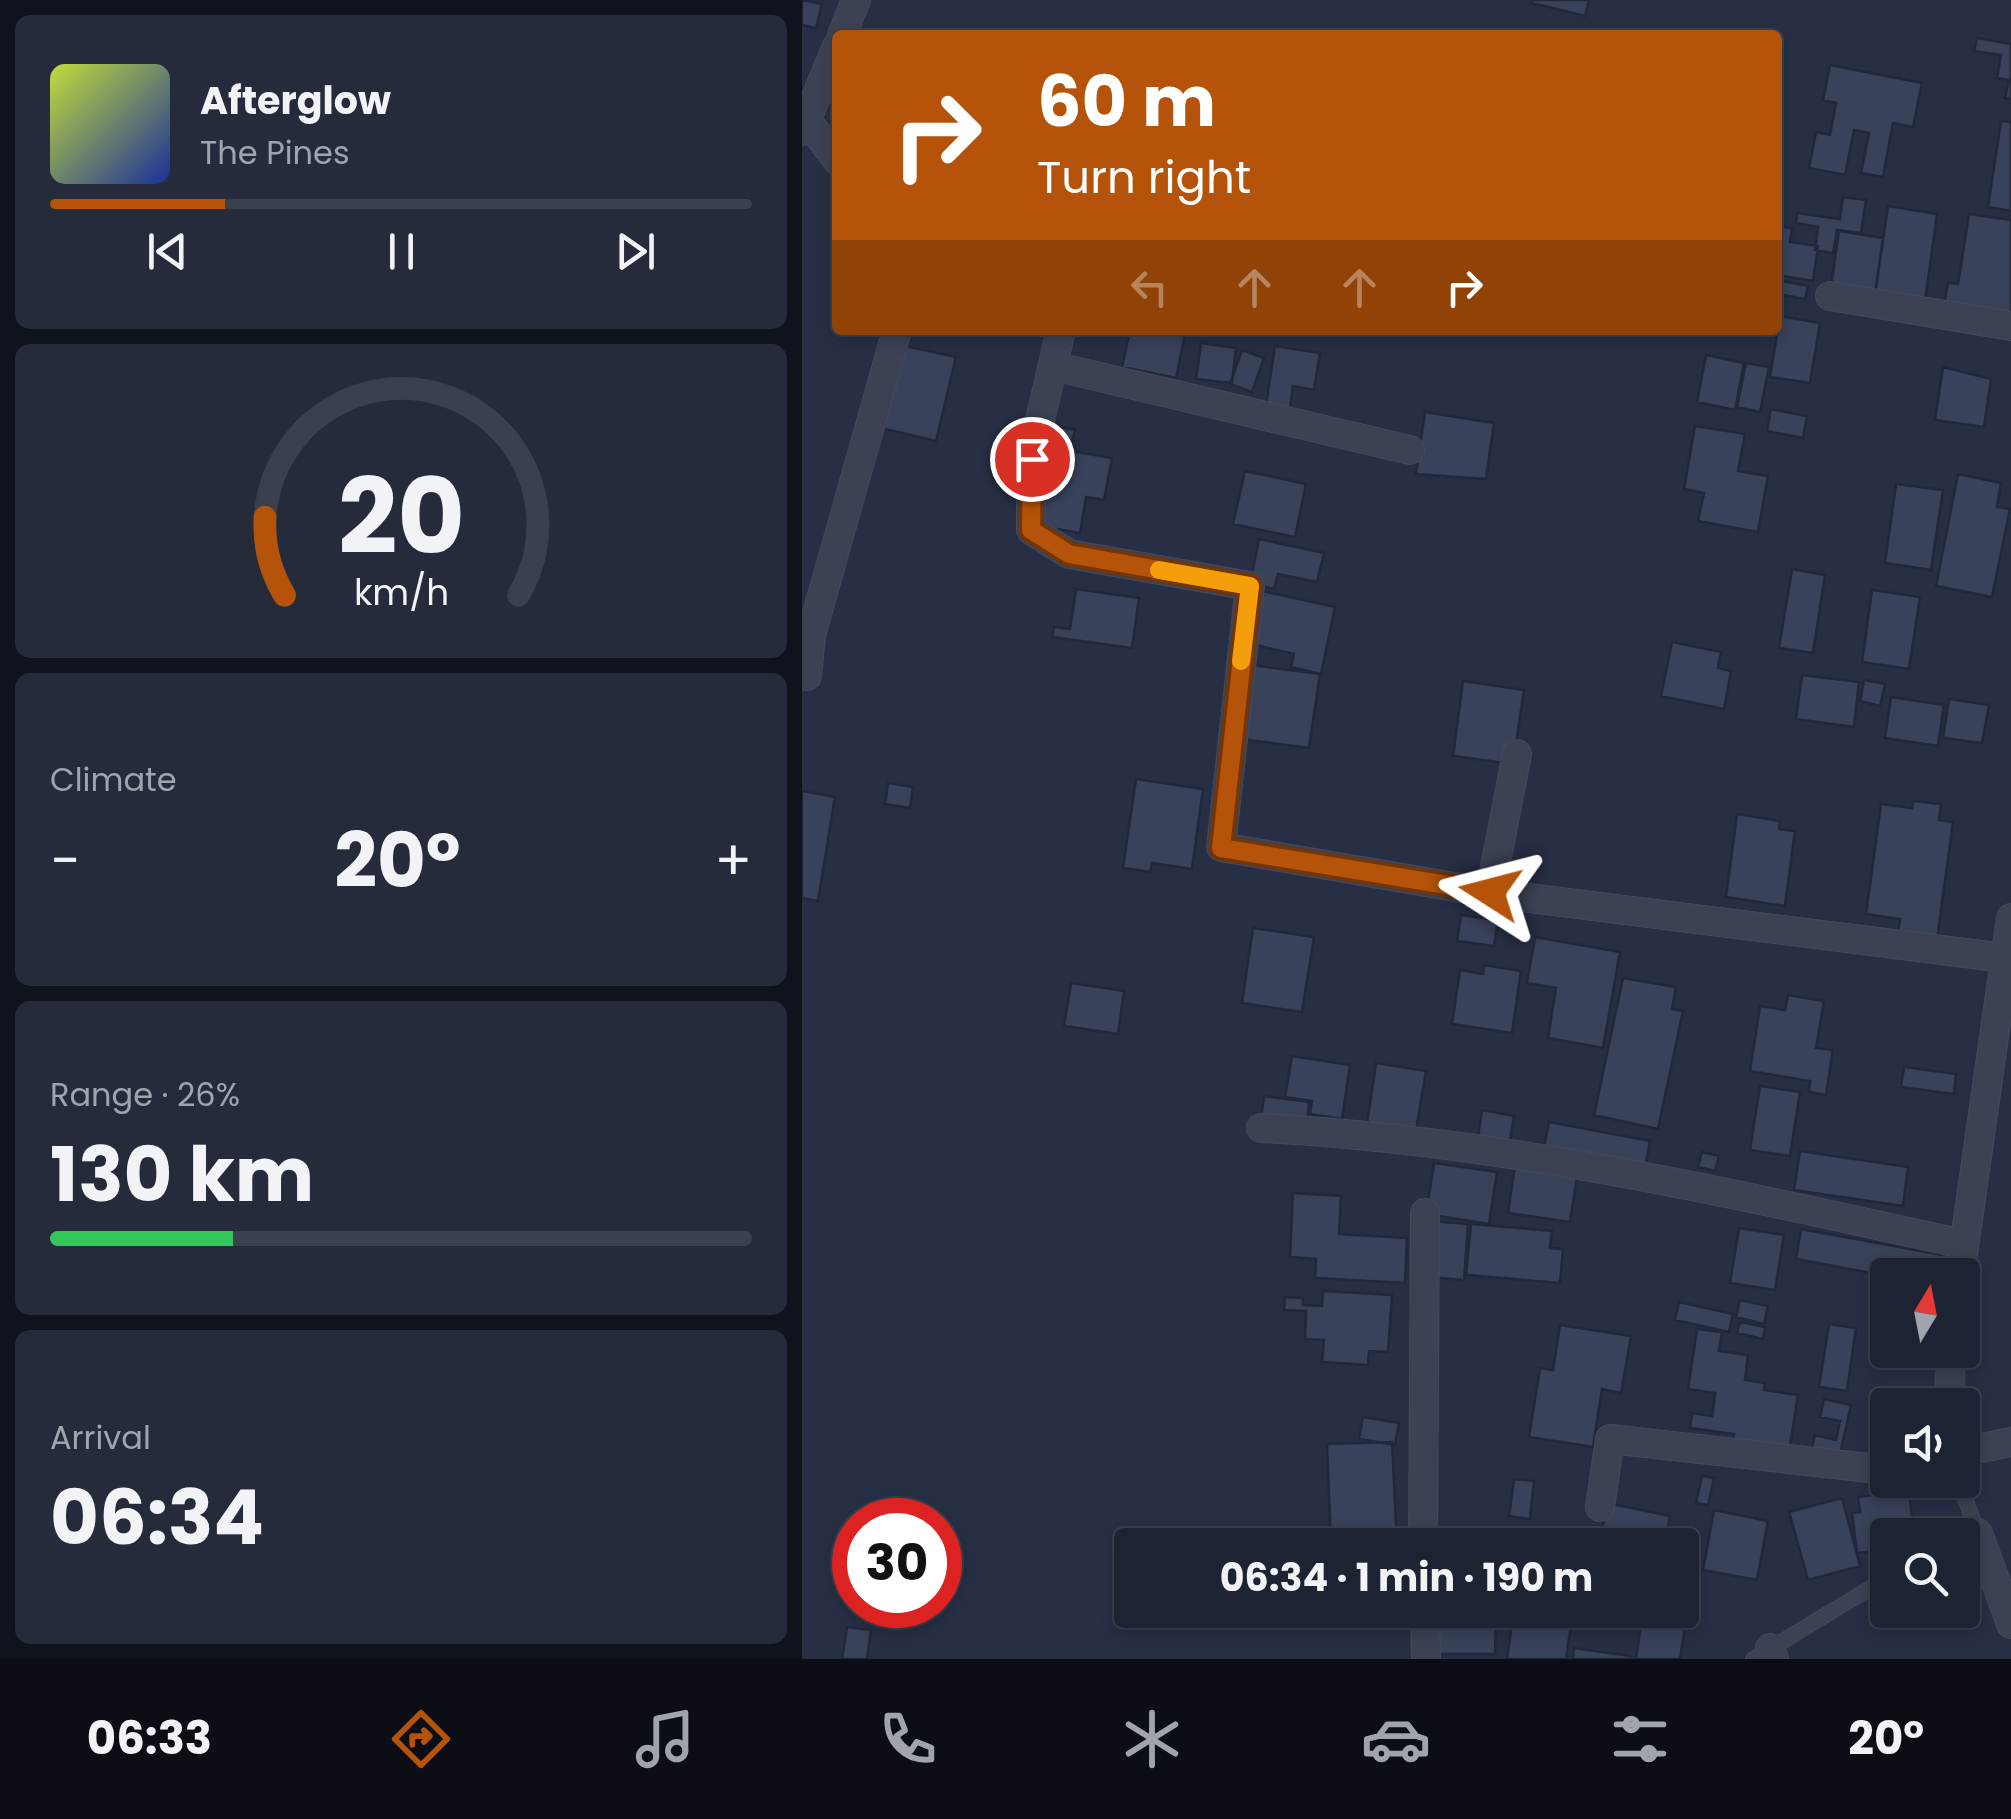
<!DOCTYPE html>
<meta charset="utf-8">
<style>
body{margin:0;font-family:Poppins,sans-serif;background:#252b3b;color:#f1f3f6;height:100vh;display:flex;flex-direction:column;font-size:38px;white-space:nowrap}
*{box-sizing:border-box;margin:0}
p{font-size:32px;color:#a0a4ac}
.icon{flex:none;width:55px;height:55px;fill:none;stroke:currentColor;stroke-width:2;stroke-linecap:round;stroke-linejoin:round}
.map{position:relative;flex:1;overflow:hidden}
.panel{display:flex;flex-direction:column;gap:15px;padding:15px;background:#0f131c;width:802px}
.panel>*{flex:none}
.guide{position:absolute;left:30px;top:30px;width:950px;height:305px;border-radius:10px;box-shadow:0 5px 15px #0003,0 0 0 2px #3a404e;background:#b45309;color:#fff;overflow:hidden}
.needle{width:65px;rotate:10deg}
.buttons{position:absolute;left:1068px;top:1258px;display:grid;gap:20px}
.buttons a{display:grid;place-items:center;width:110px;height:110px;border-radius:10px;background:#1c2333;box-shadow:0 5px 15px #0003,0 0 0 2px #3a404e;font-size:50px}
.speed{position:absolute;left:30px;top:1498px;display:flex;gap:20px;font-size:50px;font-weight:700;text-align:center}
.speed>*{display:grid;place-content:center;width:130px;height:130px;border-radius:50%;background:#1c2333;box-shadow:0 5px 15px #0003,0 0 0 2px #3a404e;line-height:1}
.speed .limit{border:15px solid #d22;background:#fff;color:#111}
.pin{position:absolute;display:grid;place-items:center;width:85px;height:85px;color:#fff;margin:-42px;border:5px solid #fff;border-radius:50%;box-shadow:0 2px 10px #0007}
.me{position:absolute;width:110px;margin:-55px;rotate:279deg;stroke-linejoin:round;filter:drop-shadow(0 0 8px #0008)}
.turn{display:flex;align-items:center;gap:35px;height:210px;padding:0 40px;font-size:45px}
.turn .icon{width:130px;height:130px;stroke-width:2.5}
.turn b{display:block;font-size:70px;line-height:85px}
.lanes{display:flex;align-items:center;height:95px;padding:0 40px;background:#0003;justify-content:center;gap:50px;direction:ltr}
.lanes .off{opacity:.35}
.big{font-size:75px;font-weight:700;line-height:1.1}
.panel .widget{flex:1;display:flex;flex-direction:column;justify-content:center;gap:15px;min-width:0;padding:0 35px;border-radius:15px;background:#252b3b}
.panel .dial{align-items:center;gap:0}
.dial svg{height:260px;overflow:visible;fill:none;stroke:#3a404e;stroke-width:7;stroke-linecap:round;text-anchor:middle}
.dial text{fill:#f1f3f6;stroke:none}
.song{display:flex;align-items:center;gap:30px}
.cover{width:120px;height:120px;border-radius:15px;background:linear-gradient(135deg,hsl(70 70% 55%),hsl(230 70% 35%))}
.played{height:10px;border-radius:5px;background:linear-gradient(90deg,#b45309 25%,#3a404e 25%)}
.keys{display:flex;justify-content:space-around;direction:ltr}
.heat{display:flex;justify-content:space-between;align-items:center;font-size:55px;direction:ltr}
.charge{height:15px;border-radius:8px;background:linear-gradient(90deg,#34c759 26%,#3a404e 0)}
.trip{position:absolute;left:312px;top:1528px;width:585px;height:100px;border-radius:10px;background:#1c2333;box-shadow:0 5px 15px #0003,0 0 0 2px #3a404e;font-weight:700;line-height:100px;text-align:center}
.menu{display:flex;height:160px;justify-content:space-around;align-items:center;background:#0b0e14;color:#a0a4ac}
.menu .icon{width:70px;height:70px}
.menu .on{color:#b45309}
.menu b{font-size:45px;color:#f1f3f6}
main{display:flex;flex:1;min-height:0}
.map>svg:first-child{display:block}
</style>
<main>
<section class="panel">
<div class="widget">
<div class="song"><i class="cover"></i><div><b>Afterglow</b><p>The Pines</p></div></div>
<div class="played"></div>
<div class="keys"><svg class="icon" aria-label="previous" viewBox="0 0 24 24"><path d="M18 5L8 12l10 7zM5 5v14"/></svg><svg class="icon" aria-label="pause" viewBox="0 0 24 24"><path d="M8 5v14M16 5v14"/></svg><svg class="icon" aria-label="next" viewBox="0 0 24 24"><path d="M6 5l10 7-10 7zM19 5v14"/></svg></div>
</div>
<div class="widget dial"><svg viewBox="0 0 100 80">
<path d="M14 69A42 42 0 1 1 86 69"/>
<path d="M14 69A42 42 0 0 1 8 45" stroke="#b45309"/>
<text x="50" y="56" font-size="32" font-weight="700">20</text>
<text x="50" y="72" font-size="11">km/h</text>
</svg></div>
<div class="widget"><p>Climate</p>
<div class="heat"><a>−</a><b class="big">20°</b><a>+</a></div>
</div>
<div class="widget"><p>Range · 26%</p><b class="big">130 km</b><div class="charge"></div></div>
<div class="widget"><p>Arrival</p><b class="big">06:34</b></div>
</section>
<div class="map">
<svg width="1209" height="1659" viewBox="0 0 1209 1659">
<rect width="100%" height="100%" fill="#262f44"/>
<path fill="#38425a" stroke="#22283b" stroke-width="2.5" d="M 0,0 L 20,4 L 14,28 L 0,25 Z
M 731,0 L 787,0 L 783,16 L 730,3 Z
M 1175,38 L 1209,44 L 1209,99 L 1203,98 L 1207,80 L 1195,78 L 1199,55 L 1172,51 Z
M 1028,65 L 1120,83 L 1111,127 L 1091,123 L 1081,177 L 1059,173 L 1067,133 L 1052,130 L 1043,175 L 1007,168 L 1014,132 L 1028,135 L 1034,103 L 1021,100 Z
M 1199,121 L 1209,122 L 1209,211 L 1186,207 Z
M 1041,197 L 1064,200 L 1059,233 L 1035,230 L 1031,253 L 1013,250 L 1016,227 L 994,223 L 995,213 L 1038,219 Z
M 1086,206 L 1135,214 L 1123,302 L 1073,294 Z
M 1167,214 L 1209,220 L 1209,315 L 1142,305 L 1146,283 L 1156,284 Z
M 975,226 L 990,228 L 988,242 L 1016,246 L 1011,281 L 975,275 Z
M 1037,231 L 1081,238 L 1072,300 L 1028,293 Z
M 979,281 L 1006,286 L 1003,299 L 976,294 Z
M 978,316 L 1018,323 L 1008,383 L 968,377 Z
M 328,330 L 384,330 L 374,378 L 320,367 Z
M 399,343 L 434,348 L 430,383 L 394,379 Z
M 99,345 L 154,357 L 134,441 L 79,428 Z
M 473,346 L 518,353 L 512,390 L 491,386 L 488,408 L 464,405 Z
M 440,350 L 462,358 L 450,392 L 428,384 Z
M 904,355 L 942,363 L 933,410 L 895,402 Z
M 944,363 L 967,367 L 958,412 L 935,407 Z
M 1141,367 L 1189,379 L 1182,427 L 1133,420 Z
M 969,409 L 1005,416 L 1001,438 L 965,431 Z
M 623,412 L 692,423 L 684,479 L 614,474 Z
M 255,426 L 273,430 L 269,446 L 251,441 Z
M 893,426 L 943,434 L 936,471 L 966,476 L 956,532 L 896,521 L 902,493 L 882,489 Z
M 251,448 L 310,458 L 302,500 L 284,497 L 278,533 L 238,526 Z
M 443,471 L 504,484 L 493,537 L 431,524 Z
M 1156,474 L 1199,483 L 1195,507 L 1208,509 L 1190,597 L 1134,586 Z
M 1094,484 L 1141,490 L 1129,570 L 1083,563 Z
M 457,539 L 522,553 L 515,582 L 476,574 L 472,589 L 448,584 Z
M 990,569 L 1023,575 L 1011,653 L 977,648 Z
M 274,589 L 337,598 L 330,648 L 250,637 L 252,627 L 268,629 Z
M 1070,590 L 1118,597 L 1107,669 L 1060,662 Z
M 460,591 L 533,607 L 519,674 L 489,667 L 492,654 L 449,644 Z
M 870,642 L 919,652 L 916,668 L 929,671 L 922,709 L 859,696 Z
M 449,665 L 518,674 L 507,748 L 439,739 Z
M 1000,675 L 1057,682 L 1052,727 L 994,719 Z
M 1062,680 L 1083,684 L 1078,706 L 1058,701 Z
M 661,681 L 722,690 L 711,764 L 651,756 Z
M 1089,697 L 1142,705 L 1136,746 L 1083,738 Z
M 1147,699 L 1187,705 L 1180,743 L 1141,738 Z
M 334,779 L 401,789 L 390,869 L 350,863 L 348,872 L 321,868 Z
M 86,783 L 111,787 L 108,808 L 83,804 Z
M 0,791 L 33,797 L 16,901 L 0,898 Z
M 1111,801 L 1139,804 L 1137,820 L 1151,822 L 1135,940 L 1096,934 L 1098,919 L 1064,914 L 1079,804 L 1110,808 Z
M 935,814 L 978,821 L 977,829 L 993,831 L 983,906 L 924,897 Z
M 659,915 L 696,920 L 692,946 L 655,941 Z
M 451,928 L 512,937 L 500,1012 L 440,1003 Z
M 733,937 L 818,952 L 801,1048 L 746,1038 L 754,988 L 725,983 Z
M 682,965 L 719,971 L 710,1033 L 650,1024 L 658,970 L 681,974 Z
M 821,978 L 874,987 L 870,1009 L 881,1011 L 856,1129 L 792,1115 Z
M 269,983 L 322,991 L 316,1034 L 262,1026 Z
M 986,995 L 1022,1001 L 1014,1048 L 1031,1050 L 1024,1095 L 1007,1092 L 1008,1081 L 948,1071 L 958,1006 L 983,1010 Z
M 490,1056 L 548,1065 L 540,1119 L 508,1114 L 510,1101 L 483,1097 Z
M 574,1063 L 624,1071 L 614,1131 L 565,1124 Z
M 1102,1067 L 1154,1074 L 1152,1094 L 1099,1087 Z
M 958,1086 L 998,1092 L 988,1156 L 948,1150 Z
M 462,1096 L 507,1102 L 505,1125 L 459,1119 Z
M 680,1110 L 712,1116 L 707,1148 L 675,1143 Z
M 747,1122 L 848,1141 L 843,1167 L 742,1147 Z
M 998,1151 L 1106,1167 L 1101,1206 L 992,1190 Z
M 900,1152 L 917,1156 L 913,1171 L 896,1167 Z
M 632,1163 L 695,1172 L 687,1224 L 624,1214 Z
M 713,1166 L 775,1176 L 768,1222 L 706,1213 Z
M 491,1193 L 539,1196 L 537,1234 L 605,1238 L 603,1283 L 513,1278 L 514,1259 L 488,1257 Z
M 628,1221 L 666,1224 L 662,1280 L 624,1277 Z
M 669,1224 L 750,1231 L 748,1248 L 761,1249 L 758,1283 L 664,1275 Z
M 937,1228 L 982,1235 L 973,1290 L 928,1283 Z
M 999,1229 L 1140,1255 L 1137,1275 L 1085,1276 L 994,1259 Z
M 521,1291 L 590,1295 L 586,1352 L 567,1351 L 566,1365 L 520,1362 L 522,1340 L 503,1339 L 504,1311 L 482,1310 L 483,1297 L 501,1298 L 501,1305 L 520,1306 Z
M 938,1300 L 966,1306 L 962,1324 L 934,1317 Z
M 877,1302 L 931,1314 L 927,1332 L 873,1320 Z
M 938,1322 L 963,1327 L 961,1339 L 935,1333 Z
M 1027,1324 L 1054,1328 L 1045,1391 L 1017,1387 Z
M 758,1325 L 829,1336 L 819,1393 L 800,1389 L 791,1447 L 727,1437 L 738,1368 L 751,1370 Z
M 895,1329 L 920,1332 L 917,1351 L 946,1355 L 943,1380 L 963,1383 L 962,1390 L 996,1395 L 986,1459 L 931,1441 L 932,1434 L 888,1428 L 890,1413 L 910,1416 L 913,1393 L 886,1389 Z
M 1022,1399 L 1049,1405 L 1038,1454 L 1010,1448 L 1013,1435 L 1034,1440 L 1038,1421 L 1018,1417 Z
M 561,1417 L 597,1423 L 593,1445 L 557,1439 Z
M 590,1442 L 595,1545 L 529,1545 L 525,1444 Z
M 900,1476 L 912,1478 L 906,1505 L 894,1503 Z
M 712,1479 L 732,1481 L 728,1519 L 707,1516 Z
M 1107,1491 L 1111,1526 L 1079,1530 L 1082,1550 L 1055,1553 L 1050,1513 L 1058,1512 L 1056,1497 Z
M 1040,1498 L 1058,1566 L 1006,1580 L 987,1512 Z
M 805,1503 L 868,1516 L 863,1545 L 808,1545 L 810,1532 L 800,1530 Z
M 912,1510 L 966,1521 L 955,1580 L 901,1570 Z
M 718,1528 L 784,1537 L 783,1545 L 715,1545 Z
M 631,1610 L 694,1610 L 693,1654 L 631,1654 Z
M 712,1610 L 770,1618 L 764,1659 L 705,1659 Z
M 841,1610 L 885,1614 L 878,1659 L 834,1659 Z
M 45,1627 L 69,1630 L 65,1659 L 40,1659 Z
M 772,1648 L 828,1656 L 828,1659 L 771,1659 Z"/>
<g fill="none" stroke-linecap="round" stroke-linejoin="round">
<defs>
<path id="service" d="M 1156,1480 L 1176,1533 L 1160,1541
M 951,1659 L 1085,1578"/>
<path id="minor" d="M 40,35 L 54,0
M 5,120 L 35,160
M 0,131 L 35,46
M 1028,296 L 1209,326
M 259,330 L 229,459 L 229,530 L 267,554 L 448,586 L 419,847 L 688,893 L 1203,958
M 251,366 L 608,450
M 5,676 L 9,635 L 95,330
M 688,893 L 715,754
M 459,1128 C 698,1140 929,1193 1161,1244
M 1158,1275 L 1209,918
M 1146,1405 L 1150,1350
M 1160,1452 L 1209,1442
M 798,1507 L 808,1439 L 1085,1470
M 1176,1533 L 1209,1624
M 621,1545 L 623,1213
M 623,1610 L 624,1659
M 968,1648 L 972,1659"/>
</defs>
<use href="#service" stroke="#454a5d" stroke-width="16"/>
<use href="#minor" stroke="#454a5d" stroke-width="30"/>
<use href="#service" stroke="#3b4253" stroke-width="14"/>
<use href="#minor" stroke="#3b4253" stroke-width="28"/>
</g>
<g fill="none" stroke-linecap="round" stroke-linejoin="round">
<defs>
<path id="route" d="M 230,459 L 229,530 L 267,554 L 448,586 L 419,848 L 688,892"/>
</defs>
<use href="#route" stroke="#753606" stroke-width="25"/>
<use href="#route" stroke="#b45309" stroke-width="18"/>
<path stroke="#f59e0b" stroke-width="18" d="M 357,570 L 448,586 L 439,661"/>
</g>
</svg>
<div class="buttons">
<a><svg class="needle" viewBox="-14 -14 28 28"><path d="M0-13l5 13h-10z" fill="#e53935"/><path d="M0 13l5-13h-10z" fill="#a0a4ac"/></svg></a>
<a><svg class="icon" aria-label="sound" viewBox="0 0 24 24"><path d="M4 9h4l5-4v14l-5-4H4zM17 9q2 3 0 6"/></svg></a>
<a><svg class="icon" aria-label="search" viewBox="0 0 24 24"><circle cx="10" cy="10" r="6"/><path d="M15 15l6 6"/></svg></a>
</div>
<div class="speed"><div class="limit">30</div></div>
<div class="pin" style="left:230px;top:459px;background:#d93025"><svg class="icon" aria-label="arrive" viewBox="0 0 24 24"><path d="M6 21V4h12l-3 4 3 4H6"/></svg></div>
<svg class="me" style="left:688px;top:892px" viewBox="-20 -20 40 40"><path d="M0-17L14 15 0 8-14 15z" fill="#b45309" stroke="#fff" stroke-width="4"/></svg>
<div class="trip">06:34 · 1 min · 190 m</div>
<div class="guide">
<div class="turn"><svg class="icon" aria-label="right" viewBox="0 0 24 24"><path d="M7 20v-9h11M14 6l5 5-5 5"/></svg><div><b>60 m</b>Turn right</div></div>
<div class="lanes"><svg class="icon off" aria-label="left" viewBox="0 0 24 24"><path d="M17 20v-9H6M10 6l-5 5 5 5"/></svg><svg class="icon off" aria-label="ahead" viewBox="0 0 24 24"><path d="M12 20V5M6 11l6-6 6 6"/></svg><svg class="icon off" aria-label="ahead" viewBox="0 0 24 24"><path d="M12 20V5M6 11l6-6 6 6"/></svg><svg class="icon" aria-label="right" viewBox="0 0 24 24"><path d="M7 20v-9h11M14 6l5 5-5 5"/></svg></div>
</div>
</div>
</main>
<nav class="menu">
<b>06:33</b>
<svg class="icon on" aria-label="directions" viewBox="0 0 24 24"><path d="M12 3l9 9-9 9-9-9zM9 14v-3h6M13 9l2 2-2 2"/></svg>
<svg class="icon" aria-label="music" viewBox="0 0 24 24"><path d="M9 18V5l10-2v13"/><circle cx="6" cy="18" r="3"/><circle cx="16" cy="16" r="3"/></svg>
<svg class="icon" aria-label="phone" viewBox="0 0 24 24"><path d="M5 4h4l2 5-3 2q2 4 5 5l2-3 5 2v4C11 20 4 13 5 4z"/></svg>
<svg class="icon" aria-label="climate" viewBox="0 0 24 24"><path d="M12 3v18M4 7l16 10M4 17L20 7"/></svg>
<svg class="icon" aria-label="car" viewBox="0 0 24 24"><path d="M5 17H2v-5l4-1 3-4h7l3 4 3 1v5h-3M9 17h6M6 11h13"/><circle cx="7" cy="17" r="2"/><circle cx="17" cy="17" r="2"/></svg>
<svg class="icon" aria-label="filters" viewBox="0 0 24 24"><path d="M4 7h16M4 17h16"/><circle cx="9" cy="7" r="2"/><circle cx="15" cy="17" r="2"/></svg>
<b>20°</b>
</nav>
